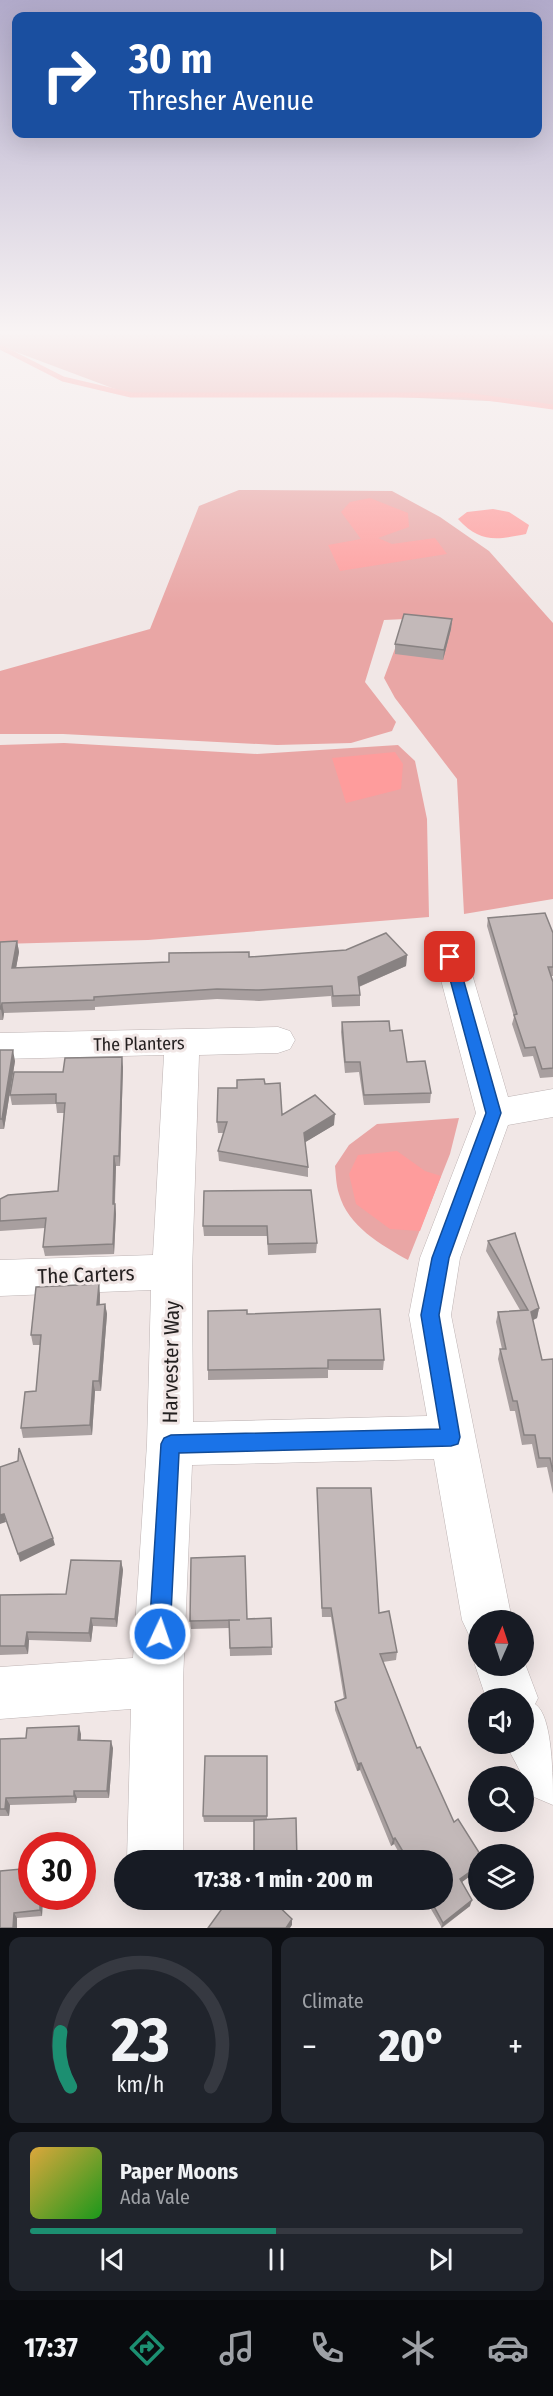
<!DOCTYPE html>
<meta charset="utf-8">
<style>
body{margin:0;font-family:"Fira Sans Condensed",sans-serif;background:#20242c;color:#f1f3f6;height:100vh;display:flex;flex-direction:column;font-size:22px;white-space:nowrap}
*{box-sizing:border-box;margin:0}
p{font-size:20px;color:#9ea1a6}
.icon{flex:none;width:33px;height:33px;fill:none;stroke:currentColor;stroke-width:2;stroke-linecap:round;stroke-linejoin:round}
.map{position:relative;height:1928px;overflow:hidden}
.side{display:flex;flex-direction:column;gap:9px;padding:9px;background:#0d0f14;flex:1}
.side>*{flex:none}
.banner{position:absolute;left:12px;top:12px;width:530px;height:126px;border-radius:12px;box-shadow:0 6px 24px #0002;background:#1a4fa0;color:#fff;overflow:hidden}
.needle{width:39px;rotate:3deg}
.buttons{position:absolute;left:468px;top:1610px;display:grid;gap:12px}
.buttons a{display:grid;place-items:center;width:66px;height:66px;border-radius:50%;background:#171b24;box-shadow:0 6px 24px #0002;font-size:30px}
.speed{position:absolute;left:18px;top:1832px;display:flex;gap:12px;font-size:30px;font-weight:700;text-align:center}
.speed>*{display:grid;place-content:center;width:78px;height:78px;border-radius:50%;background:#171b24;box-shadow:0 6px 24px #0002;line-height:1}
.speed .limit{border:9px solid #d22;background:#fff;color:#111}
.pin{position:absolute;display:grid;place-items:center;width:51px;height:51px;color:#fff;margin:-26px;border-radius:12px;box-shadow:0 3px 9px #0006}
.me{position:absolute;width:66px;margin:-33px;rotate:3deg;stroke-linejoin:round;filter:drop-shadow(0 0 4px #0008)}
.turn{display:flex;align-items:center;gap:21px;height:126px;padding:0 18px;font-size:27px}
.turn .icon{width:78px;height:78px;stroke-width:2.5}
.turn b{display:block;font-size:42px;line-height:51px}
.big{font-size:45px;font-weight:800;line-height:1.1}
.side .widget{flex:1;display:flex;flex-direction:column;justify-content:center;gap:9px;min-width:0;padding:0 21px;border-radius:12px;background:#20242c}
.side .dial{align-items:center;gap:0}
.dial svg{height:156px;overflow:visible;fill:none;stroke:#363941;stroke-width:7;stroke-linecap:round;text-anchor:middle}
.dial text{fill:#f1f3f6;stroke:none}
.song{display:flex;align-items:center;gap:18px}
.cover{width:72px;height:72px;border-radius:9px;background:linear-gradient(135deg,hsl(40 70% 55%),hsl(120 70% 35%))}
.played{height:6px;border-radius:3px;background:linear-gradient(90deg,#1c8f71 50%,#363941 50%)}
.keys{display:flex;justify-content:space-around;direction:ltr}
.heat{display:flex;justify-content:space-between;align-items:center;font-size:33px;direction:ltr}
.side .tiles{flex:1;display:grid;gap:9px;grid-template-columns:1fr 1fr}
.widget:last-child{grid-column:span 2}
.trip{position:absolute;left:114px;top:1850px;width:339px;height:60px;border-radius:30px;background:#171b24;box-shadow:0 6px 24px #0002;font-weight:800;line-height:60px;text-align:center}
.tabs{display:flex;height:96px;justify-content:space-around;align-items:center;background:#090b0e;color:#9ea1a6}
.tabs .icon{width:42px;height:42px}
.tabs .on{color:#1c8f71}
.tabs b{font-size:27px;color:#f1f3f6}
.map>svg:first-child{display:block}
</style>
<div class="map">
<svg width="553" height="1928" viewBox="0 0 553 1928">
<rect width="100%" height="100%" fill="#f1e7e6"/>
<path fill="#e9a6a5" d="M 0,335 L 553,335 L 553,407 L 531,403 L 396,397 L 131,395 L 0,346 Z
M 239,490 L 392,491 L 440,517 L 489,551 L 553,623 L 553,899 L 464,914 L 457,779 L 395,698 L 384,678 L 406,619 L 384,620 L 365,682 L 396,722 L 392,731 L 351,743 L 277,745 L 63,734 L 0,734 L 0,671 L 150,629 L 199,506 Z
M 64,743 L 257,754 L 398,745 L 415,761 L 427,819 L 429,917 L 148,940 L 0,944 L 0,745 Z
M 459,1118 L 450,1154 L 408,1260 C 381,1245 348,1226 339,1194 C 336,1185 336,1175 335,1166 L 349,1145 L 377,1124 Z"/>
<path fill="#fe9c9c" d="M 370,498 L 408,513 L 409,527 L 378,538 L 392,544 L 435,538 L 447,554 L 340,571 L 328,545 L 361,539 L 341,512 L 350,502 Z
M 493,509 L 509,512 L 529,525 L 526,534 C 496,540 480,543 458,519 L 467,512 Z
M 395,752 L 403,764 L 401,789 L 346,803 L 332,758 Z
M 397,1151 L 425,1171 L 441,1176 L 420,1231 L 390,1229 L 356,1204 L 349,1174 L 358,1155 Z"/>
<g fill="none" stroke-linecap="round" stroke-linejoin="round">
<path stroke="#fe9c9c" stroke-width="5" d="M 0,347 L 63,379 L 131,395 L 465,395 L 553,407"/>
<defs>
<path id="street" d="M 451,946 L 463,949 L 467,957 L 508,1097 L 553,1089 L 553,1117 L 508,1125 L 460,1258 L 451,1315 L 512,1620 L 478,1620 L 478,1641 L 470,1637 L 462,1620 L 434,1459 L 192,1465 L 183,1681 L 183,1860 L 127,1860 L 131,1709 L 0,1719 L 0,1667 L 133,1658 L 147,1444 L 151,1290 L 0,1296 L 0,1260 L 153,1255 L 164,1055 L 0,1059 L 0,1033 L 278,1027 L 290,1031 L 295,1040 L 290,1049 L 278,1053 L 199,1055 L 192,1272 L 193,1422 L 427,1416 L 409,1315 L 420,1258 L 476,1113 L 435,957 L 439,949 Z
M 478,1656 L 478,1665 L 524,1665 L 524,1661 L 538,1698 L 535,1704 C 553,1715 553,1779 553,1805 L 534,1797 L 505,1743 L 524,1743 L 524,1698 L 486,1698 L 475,1665 Z"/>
</defs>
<use href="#street" stroke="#beb4b4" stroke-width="1"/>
<use href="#street" fill="#fff" fill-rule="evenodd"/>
</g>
<path fill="#a89f9f" d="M 452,619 L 451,629 L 443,660 L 395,654 L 395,644 Z
M 488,918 L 553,933 L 553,976 L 551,976 L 553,982 L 553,1077 L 540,1078 L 533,1056 L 523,1057 L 512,1024 L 514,1017 L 487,926 Z
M 17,941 L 19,952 L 16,968 L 169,962 L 249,957 L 407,955 L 406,966 L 359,987 L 360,995 L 360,1006 L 332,1007 L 331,996 L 259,1001 L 217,999 L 95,1007 L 95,1010 L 4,1013 L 3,1020 L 0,1020 L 0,942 Z
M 342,1022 L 390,1031 L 407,1062 L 431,1093 L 430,1103 L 364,1105 L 359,1072 L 345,1073 L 341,1032 Z
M 0,1050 L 15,1061 L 4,1129 L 0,1129 Z
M 123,1067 L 120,1166 L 116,1166 L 115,1204 L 116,1214 L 114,1254 L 45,1256 L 43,1247 L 45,1228 L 0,1231 L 0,1199 L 58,1191 L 64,1113 L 57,1113 L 56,1104 L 12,1105 L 10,1095 L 63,1072 Z
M 265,1084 L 282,1115 L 334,1125 L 305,1142 L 308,1167 L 308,1177 L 219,1161 L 218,1151 L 224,1133 L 218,1133 L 217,1122 L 237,1088 Z
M 204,1191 L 317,1243 L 316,1253 L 268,1255 L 267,1236 L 204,1236 L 203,1226 Z
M 488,1241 L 539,1308 L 537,1318 L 533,1320 L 542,1360 L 553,1359 L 553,1494 L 547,1467 L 537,1468 L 532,1444 L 522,1445 L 515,1411 L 510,1411 L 498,1359 L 500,1349 L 502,1349 L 496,1322 L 498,1312 L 520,1310 L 486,1251 Z
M 100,1294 L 100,1304 L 105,1304 L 107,1314 L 101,1391 L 95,1391 L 92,1435 L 23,1438 L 21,1428 L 36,1391 L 40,1345 L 33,1345 L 31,1335 Z
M 247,1314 L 384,1360 L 383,1370 L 328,1370 L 328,1378 L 208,1380 L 208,1370 Z
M 317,1488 L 379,1613 L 397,1652 L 396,1660 L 383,1662 L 417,1748 L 454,1822 L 478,1854 L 478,1870 L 462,1882 L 470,1906 L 442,1928 L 425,1899 L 442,1899 L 442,1860 L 403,1860 L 394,1844 L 391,1846 L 360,1770 L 357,1771 L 335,1710 L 335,1702 L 344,1699 L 331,1617 L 322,1617 Z
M 121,1561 L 123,1570 L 117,1627 L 93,1626 L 91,1642 L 29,1640 L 28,1654 L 0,1655 L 0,1595 L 66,1594 Z
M 271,1618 L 272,1655 L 230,1656 L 229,1628 L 191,1629 L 190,1621 Z
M 81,1734 L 81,1740 L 113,1748 L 109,1798 L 77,1798 L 76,1803 L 10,1805 L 9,1816 L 0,1816 L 0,1739 L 26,1738 Z
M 267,1756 L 267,1819 L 254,1822 L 204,1822 L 203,1816 Z
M 0,1871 L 43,1896 L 42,1916 L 17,1918 L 17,1928 L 0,1928 Z"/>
<path fill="#888282" d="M 452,619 L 451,629 L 443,660 L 444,650 Z
M 17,941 L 19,952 L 14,979 L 12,968 Z
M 407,955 L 406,966 L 358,987 L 358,977 Z
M 2,1003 L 4,1013 L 3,1020 L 1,1009 Z
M 13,1050 L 15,1061 L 4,1129 L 2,1119 Z
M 122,1057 L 123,1067 L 120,1166 L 119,1156 Z
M 335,1114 L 334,1125 L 304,1143 L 304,1133 Z
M 114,1156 L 116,1166 L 114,1214 L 113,1204 Z
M 115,1204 L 116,1214 L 114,1254 L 113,1244 Z
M 99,1284 L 100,1294 L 99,1315 L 97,1305 Z
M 105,1304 L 107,1314 L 101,1391 L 99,1381 Z
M 539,1308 L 537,1318 L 529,1322 L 531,1312 Z
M 93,1381 L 95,1391 L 92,1435 L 90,1425 Z
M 4,1514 L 6,1522 L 0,1524 L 0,1515 Z
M 53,1538 L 55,1545 L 20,1562 L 18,1554 Z
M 121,1561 L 123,1570 L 117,1627 L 115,1619 Z
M 91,1618 L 93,1626 L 91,1642 L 89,1633 Z
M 27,1632 L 29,1640 L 28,1654 L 25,1646 Z
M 79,1726 L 81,1734 L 80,1748 L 78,1740 Z
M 111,1741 L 113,1748 L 109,1798 L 107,1791 Z
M 361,1763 L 360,1770 L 357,1771 L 358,1764 Z
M 74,1791 L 77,1798 L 76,1803 L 74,1796 Z
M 6,1798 L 10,1805 L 9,1816 L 5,1809 Z
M 395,1838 L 394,1844 L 391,1846 L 393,1839 Z
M 478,1866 L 478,1870 L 458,1885 L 460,1879 Z
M 40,1896 L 43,1896 L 42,1916 L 40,1910 Z
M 472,1900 L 470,1906 L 441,1928 L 443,1923 Z
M 14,1913 L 17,1918 L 17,1928 L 13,1928 Z
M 292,1919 L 292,1925 L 290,1928 L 286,1928 Z"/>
<path fill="#c3b9b9" stroke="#888282" stroke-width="1.5" d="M 404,614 L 452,619 L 444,650 L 395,644 Z
M 545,913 L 553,933 L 553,967 L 548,967 L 553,982 L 553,1068 L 542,1069 L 535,1047 L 525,1048 L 514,1015 L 517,1014 L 488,918 Z
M 386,933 L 407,955 L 358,977 L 360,995 L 333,996 L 332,986 L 259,990 L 217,989 L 94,997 L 94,1000 L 2,1003 L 1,1009 L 0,1009 L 0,942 L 17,941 L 12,968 L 169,962 L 169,953 L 249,952 L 249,957 L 346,950 Z
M 389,1021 L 390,1031 L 402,1030 L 407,1062 L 425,1061 L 431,1093 L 364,1095 L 360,1062 L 345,1062 L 342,1022 Z
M 0,1050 L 13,1050 L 2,1119 L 0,1119 Z
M 122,1057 L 119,1156 L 114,1156 L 113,1204 L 115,1204 L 113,1244 L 43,1247 L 46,1218 L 0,1221 L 0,1199 L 8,1195 L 58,1191 L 65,1103 L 56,1103 L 56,1094 L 10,1095 L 14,1072 L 63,1072 L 65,1058 Z
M 264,1079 L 265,1084 L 280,1083 L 282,1115 L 315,1095 L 335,1114 L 304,1133 L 308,1167 L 218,1151 L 227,1122 L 217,1122 L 218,1088 L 237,1088 L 237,1080 Z
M 311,1190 L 317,1243 L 268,1244 L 267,1226 L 203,1226 L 204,1191 Z
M 515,1233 L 539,1308 L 531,1312 L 542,1360 L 553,1359 L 553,1472 L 550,1458 L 539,1458 L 535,1435 L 524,1435 L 517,1401 L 513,1401 L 500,1349 L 506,1349 L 498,1312 L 528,1310 L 488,1241 Z
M 99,1284 L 97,1305 L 105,1304 L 99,1381 L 93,1381 L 90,1425 L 21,1428 L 25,1392 L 36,1391 L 41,1335 L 31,1335 L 36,1287 Z
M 380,1309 L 384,1360 L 328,1360 L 328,1368 L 208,1370 L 208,1311 L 247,1310 L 247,1314 Z
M 19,1448 L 53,1538 L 18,1554 L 4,1514 L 0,1515 L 0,1467 L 18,1461 Z
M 317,1488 L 371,1488 L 379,1613 L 389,1611 L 397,1652 L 380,1654 L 417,1748 L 420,1747 L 454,1822 L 458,1819 L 480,1854 L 478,1854 L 478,1866 L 460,1879 L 472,1900 L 443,1923 L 430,1899 L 442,1899 L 442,1860 L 408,1860 L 395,1838 L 393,1839 L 361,1763 L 358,1764 L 335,1702 L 346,1698 L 331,1608 L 322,1608 Z
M 245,1556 L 247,1619 L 271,1618 L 272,1647 L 230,1648 L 229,1620 L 240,1620 L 190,1621 L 191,1558 Z
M 71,1560 L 121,1561 L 115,1619 L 91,1618 L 89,1633 L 27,1632 L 25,1646 L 0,1646 L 0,1595 L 66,1594 Z
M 79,1726 L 78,1740 L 111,1741 L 107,1791 L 74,1791 L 74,1796 L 6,1798 L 5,1809 L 0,1809 L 0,1739 L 26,1738 L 27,1728 Z
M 205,1756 L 267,1756 L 267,1816 L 203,1816 Z
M 296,1818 L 297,1860 L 254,1860 L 254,1820 Z
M 32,1868 L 32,1896 L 40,1896 L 40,1910 L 14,1913 L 13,1928 L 0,1928 L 0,1871 Z
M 229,1899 L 271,1899 L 292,1919 L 286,1928 L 208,1928 Z"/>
<linearGradient id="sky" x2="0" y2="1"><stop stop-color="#b1aaca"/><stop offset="0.55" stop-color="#f9f4f4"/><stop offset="1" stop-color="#f9f4f4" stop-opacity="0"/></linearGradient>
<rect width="553" height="605" fill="url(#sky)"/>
<path fill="#1a73e8" stroke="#114b97" stroke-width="1.5" d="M 450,952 L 457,957 L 501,1113 L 449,1258 L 439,1315 L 460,1437 L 458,1444 L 451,1446 L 179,1453 L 170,1634 L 167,1641 L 160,1644 L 152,1641 L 149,1634 L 161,1444 L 164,1438 L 171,1435 L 440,1429 L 421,1315 L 432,1258 L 486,1113 L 444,957 Z"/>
<g text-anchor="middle" stroke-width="6" stroke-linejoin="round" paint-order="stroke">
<g font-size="18" fill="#242020" stroke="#f1e7e6">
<text transform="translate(139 1044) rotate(-1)" y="6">The Planters</text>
</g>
<g font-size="21" fill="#242020" stroke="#f1e7e6">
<text transform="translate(86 1275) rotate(-2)" y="7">The Carters</text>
<text transform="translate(171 1362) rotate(-89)" y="7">Harvester Way</text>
</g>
</g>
</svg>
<div class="buttons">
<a><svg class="needle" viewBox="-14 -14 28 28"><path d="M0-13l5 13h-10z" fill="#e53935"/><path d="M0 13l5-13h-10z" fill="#9ea1a6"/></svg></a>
<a><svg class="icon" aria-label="sound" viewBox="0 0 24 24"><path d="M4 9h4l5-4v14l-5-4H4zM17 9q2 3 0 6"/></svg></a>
<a><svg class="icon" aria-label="search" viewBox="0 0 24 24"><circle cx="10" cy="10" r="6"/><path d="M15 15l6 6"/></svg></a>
<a><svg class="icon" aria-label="layers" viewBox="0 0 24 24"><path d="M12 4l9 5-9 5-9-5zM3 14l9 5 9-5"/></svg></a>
</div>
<div class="speed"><div class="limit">30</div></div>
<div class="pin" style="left:450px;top:957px;background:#d93025"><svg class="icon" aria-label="arrive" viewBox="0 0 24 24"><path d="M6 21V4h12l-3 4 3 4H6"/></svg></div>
<svg class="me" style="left:160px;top:1634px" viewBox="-20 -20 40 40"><circle r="17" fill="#1a73e8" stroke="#fff" stroke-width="3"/><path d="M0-11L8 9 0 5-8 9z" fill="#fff"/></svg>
<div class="trip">17:38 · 1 min · 200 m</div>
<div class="banner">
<div class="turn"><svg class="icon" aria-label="right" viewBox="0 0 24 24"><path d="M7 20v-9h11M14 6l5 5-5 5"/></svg><div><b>30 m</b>Thresher Avenue</div></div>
</div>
</div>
<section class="side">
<div class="tiles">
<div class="widget dial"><svg viewBox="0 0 100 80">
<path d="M14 69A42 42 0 1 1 86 69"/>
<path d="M14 69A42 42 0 0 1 9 41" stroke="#1c8f71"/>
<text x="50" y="56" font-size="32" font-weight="700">23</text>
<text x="50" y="72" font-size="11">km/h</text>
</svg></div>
<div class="widget"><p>Climate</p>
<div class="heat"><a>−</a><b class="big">20°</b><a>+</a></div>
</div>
<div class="widget">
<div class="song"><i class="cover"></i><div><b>Paper Moons</b><p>Ada Vale</p></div></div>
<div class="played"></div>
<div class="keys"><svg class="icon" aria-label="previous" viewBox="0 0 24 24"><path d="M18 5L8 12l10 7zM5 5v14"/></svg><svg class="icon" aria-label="pause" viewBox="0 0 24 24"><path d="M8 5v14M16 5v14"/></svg><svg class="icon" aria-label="next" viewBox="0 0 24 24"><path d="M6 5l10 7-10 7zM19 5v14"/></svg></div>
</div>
</div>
</section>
<nav class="tabs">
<b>17:37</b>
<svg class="icon on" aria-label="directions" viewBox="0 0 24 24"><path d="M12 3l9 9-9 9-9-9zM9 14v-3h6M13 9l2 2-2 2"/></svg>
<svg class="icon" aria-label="music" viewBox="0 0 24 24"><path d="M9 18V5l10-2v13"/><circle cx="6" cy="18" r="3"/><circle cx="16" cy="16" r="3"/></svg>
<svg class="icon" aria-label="phone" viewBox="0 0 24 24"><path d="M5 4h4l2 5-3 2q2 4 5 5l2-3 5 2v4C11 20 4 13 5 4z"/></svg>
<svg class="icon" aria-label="climate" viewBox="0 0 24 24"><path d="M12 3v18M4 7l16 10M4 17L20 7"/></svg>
<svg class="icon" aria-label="car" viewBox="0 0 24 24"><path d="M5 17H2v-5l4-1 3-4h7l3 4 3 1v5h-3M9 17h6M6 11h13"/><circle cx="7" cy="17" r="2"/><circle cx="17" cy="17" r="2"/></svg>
</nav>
